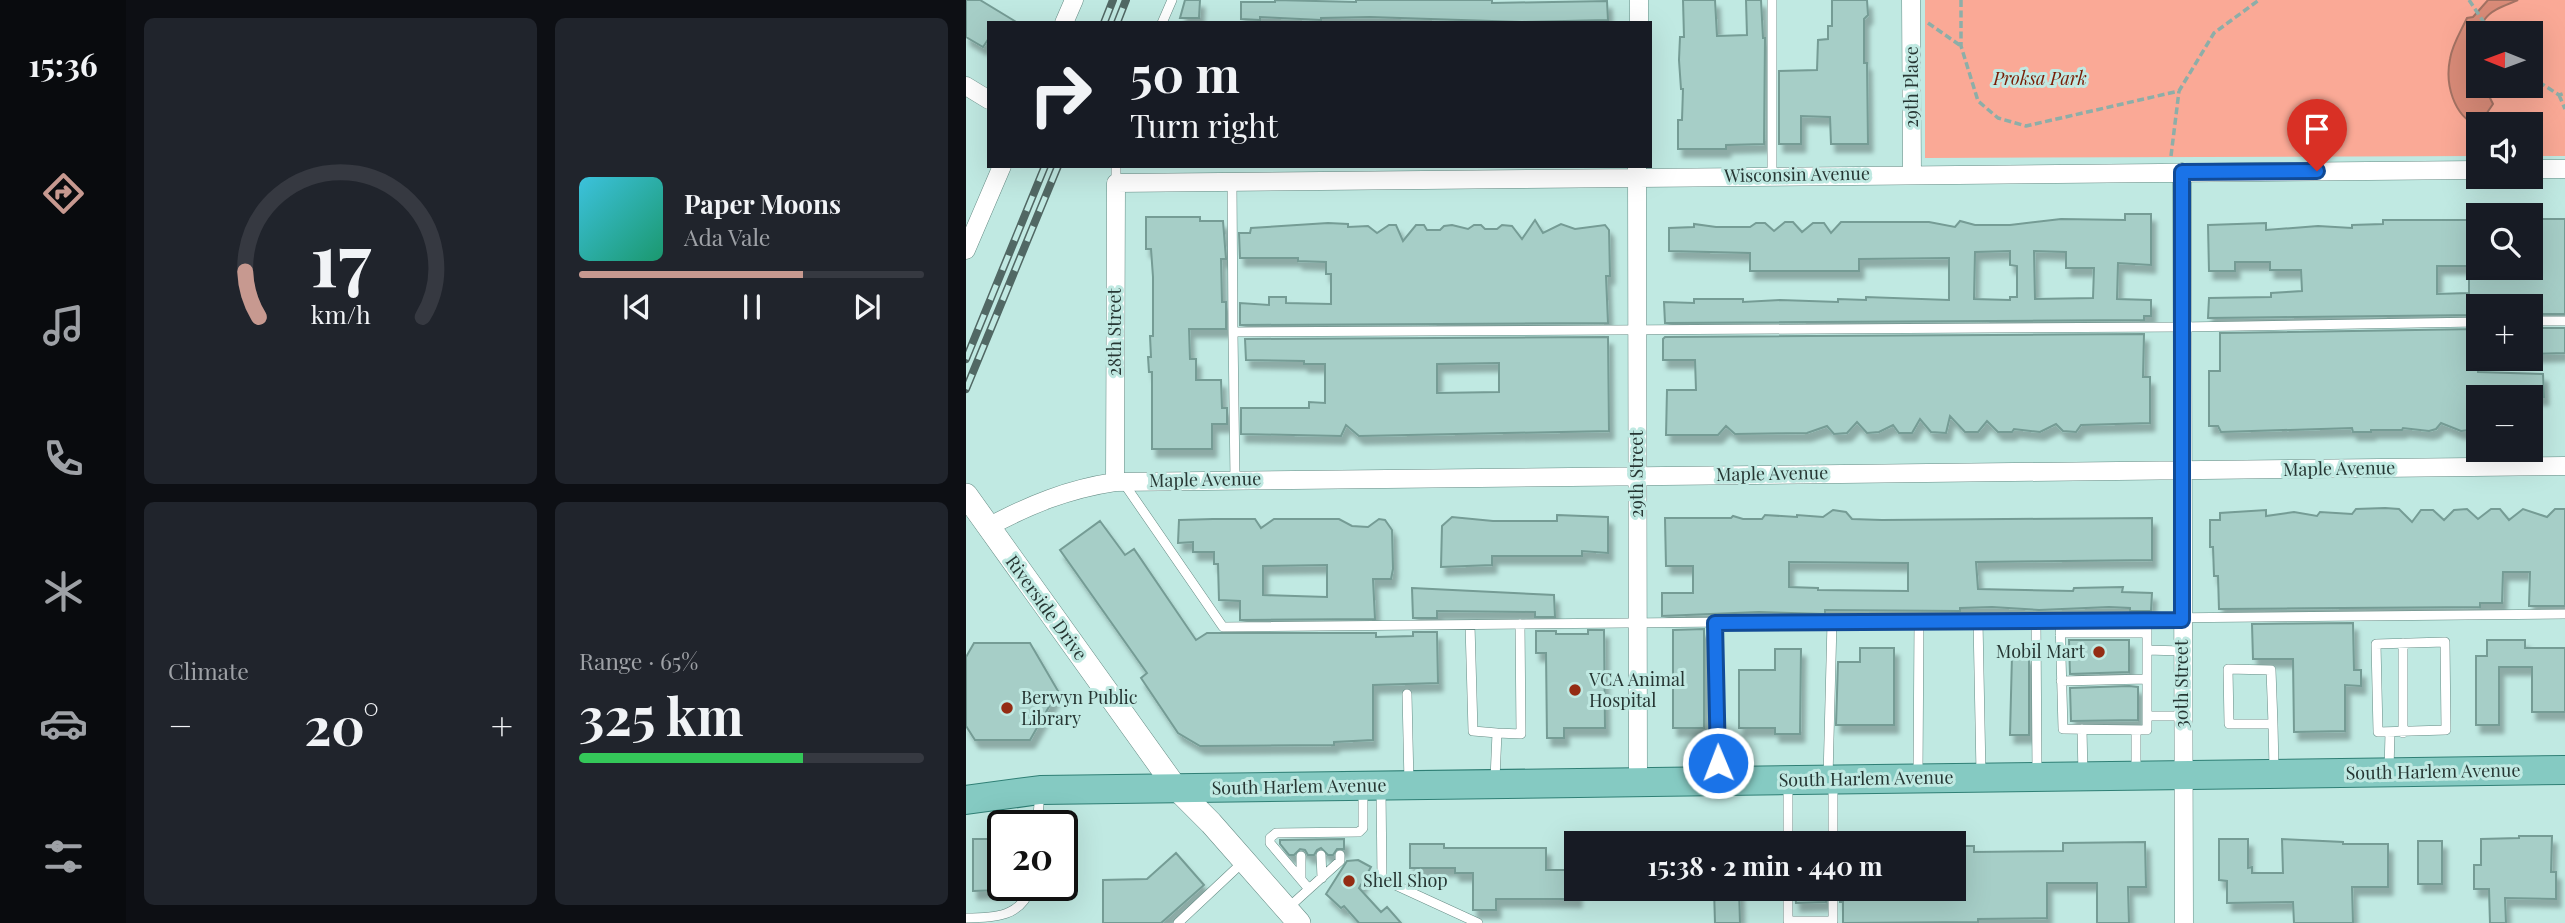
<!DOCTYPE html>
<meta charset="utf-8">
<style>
body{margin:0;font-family:"Playfair Display",serif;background:#20242c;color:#f1f3f6;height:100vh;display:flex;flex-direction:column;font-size:26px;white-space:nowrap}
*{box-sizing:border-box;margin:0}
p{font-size:23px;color:#9ea1a6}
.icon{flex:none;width:38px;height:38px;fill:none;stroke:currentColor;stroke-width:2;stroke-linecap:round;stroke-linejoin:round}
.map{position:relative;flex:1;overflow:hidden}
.panel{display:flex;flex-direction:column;gap:18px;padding:18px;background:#0d0f14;width:840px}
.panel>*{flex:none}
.top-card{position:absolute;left:21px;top:21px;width:665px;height:147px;border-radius:0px;box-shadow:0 7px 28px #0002;background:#171b24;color:#f1f3f6;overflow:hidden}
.needle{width:46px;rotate:271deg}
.buttons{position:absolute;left:1500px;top:21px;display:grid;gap:14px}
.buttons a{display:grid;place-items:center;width:77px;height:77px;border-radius:0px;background:#171b24;box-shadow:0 7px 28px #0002;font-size:35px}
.speed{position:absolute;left:21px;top:810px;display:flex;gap:14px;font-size:35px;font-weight:700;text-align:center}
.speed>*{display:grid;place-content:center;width:91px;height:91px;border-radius:50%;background:#171b24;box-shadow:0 7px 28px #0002;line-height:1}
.speed .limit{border:4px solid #111;border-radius:10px;background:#fff;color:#111}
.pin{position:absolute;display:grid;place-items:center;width:60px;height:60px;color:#fff;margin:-72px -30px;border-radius:50% 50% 50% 0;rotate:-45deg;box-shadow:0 0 7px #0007}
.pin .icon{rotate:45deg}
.me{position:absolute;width:77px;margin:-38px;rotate:359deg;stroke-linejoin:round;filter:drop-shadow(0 0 5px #0008)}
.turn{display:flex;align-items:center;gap:24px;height:147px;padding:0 28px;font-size:32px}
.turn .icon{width:91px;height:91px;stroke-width:2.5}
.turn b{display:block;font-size:49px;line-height:60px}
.big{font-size:52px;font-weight:700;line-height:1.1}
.panel .tile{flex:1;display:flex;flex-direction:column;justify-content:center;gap:10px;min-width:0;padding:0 24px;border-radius:10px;background:#20242c}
.panel .dial{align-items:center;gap:0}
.dial svg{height:182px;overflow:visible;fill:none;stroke:#363941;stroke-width:7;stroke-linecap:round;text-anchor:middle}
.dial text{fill:#f1f3f6;stroke:none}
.song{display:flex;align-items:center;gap:21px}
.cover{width:84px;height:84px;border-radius:10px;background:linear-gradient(135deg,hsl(190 70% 55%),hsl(160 70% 35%))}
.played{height:7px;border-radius:4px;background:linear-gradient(90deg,#c79990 65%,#363941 65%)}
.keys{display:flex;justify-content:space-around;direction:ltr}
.heat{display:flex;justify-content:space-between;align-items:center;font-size:38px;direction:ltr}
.charge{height:10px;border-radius:5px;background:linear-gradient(90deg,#34c759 65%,#363941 0)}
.panel .tiles{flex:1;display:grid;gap:18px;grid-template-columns:repeat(2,1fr)}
.trip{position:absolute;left:598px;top:831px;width:402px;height:70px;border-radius:0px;background:#171b24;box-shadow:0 7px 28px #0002;font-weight:700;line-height:70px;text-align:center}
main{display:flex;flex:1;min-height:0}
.tabs{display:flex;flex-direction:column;width:126px;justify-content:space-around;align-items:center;background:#090b0e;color:#9ea1a6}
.tabs .icon{width:49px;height:49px}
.tabs .on{color:#c79990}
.tabs b{font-size:32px;color:#f1f3f6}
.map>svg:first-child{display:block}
</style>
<main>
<nav class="tabs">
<b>15:36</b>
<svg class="icon on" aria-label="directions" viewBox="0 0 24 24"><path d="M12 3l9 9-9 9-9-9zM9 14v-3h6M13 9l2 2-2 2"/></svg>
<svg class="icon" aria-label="music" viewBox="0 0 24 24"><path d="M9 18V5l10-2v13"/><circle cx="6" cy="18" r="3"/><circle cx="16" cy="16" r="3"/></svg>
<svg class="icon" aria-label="phone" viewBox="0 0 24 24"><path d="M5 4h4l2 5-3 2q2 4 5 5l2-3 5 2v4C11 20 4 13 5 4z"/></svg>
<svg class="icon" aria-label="climate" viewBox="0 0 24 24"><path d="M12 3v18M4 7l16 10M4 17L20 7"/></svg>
<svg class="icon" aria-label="car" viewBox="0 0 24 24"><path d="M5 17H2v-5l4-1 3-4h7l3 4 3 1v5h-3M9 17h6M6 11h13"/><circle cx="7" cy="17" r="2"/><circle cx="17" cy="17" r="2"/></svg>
<svg class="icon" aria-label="filters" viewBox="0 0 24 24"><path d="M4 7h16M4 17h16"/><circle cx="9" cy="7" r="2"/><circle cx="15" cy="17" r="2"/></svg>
</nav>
<section class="panel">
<div class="tiles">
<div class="tile dial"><svg viewBox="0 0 100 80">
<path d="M14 69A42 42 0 1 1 86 69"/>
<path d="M14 69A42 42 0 0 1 8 49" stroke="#c79990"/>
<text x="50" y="56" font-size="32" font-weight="700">17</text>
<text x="50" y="72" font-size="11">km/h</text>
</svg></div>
<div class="tile">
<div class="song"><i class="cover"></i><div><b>Paper Moons</b><p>Ada Vale</p></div></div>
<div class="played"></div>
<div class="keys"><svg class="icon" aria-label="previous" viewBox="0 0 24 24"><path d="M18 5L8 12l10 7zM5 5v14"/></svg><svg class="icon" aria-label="pause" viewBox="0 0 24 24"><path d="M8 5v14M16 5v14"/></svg><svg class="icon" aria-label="next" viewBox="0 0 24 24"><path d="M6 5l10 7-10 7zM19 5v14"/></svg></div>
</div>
<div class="tile"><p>Climate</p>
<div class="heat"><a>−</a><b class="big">20°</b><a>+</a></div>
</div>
<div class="tile"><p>Range · 65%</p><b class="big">325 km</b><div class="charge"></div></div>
</div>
</section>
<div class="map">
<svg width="1599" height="923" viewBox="0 0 1599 923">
<defs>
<filter id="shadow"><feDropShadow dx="4.5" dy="8" stdDeviation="2" flood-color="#0004"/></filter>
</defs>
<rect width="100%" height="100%" fill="#c0e9e2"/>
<path fill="#faa996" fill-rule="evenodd" d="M 959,0 L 1599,0 L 1599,156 L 1565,156 L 1564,124 L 1512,124 L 1512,156 L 959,158 ZM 1512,33 L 1564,33 L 1564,86 L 1512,86 Z"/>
<path fill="#d98b78" stroke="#a37263" stroke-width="2" d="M 1522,0 L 1552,0 C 1541,5 1526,9 1519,19 C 1505,39 1509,72 1516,91 L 1521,92 L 1527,104 L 1512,126 C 1487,116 1479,83 1484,59 C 1486,45 1495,31 1501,18 L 1507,17 Z"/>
<path fill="#a6cec7" stroke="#759c95" stroke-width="2" fill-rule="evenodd" filter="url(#shadow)" d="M 0,0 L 14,0 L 52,23 L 23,23 L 23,38 L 17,47 L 0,37 Z
M 219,0 L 234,0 L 233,18 L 214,18 Z
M 309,0 L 390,2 L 390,0 L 526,0 L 526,3 L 641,1 L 642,20 L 556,22 L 404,17 L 355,18 L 355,20 L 294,17 L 294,20 L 275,19 L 275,2 L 309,2 Z
M 717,0 L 749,0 L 751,36 L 781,35 L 780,0 L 795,0 L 797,38 L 799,38 L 798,144 L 760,145 L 760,149 L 712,149 L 712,120 L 716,120 L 717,89 L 715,89 L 713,60 L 714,37 L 718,37 Z
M 866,0 L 901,0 L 902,15 L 898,19 L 898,63 L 901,63 L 902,144 L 865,144 L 864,117 L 835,116 L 835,144 L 813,144 L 813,71 L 851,70 L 852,40 L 862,39 L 862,26 L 866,26 Z
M 1159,214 L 1185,214 L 1185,265 L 1152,263 L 1151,299 L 1185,300 L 1185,316 L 1178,316 L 1178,320 L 699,323 L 698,302 L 728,303 L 728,299 L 777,299 L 777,302 L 814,300 L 872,302 L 872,299 L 900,300 L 900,297 L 983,300 L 983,258 L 893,259 L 893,271 L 784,271 L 784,253 L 703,251 L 703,228 L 728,227 L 728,224 L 750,227 L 784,227 L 790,223 L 799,223 L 808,231 L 819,222 L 827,222 L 836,232 L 847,223 L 858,223 L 865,233 L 875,222 L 963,222 L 989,227 L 994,221 L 1009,225 L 1044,225 L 1095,219 L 1159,220 ZM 1044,251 L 1044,265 L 1051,266 L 1051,297 L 1044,297 L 1044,300 L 1008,299 L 1009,252 ZM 1068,251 L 1100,252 L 1100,268 L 1128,268 L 1127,298 L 1069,299 Z
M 180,217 L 234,217 L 234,221 L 257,221 L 260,259 L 255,259 L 256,302 L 260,302 L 260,329 L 223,329 L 224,359 L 230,359 L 230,380 L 255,380 L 256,408 L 261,408 L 261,424 L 246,424 L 246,449 L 186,449 L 186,372 L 183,372 L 182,357 L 185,357 L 184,336 L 187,336 L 187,277 L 185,249 L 180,249 Z
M 1564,219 L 1599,219 L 1599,314 L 1564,314 L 1564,306 L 1512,306 L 1512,315 L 1242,318 L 1243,298 L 1305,297 L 1305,293 L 1336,291 L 1335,270 L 1304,270 L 1304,262 L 1269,262 L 1269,271 L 1243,271 L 1242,225 L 1300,223 L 1300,230 L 1352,226 L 1386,228 L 1386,225 L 1417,224 L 1417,220 L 1512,220 L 1512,266 L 1471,266 L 1471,294 L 1503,293 L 1503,268 L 1564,268 Z
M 569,220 L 577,233 L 595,224 L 609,229 L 639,225 L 643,230 L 644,276 L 640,276 L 642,323 L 274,325 L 274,303 L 303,305 L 303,297 L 320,297 L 320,303 L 365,304 L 365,274 L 360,274 L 360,262 L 332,261 L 332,258 L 274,258 L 273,233 L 284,233 L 285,228 L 362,223 L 382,224 L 382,227 L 402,226 L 411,233 L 423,225 L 430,225 L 437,241 L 450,225 L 458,225 L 461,230 L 474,230 L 478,226 L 486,225 L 502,229 L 508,225 L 515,225 L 519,229 L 531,229 L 536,225 L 546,226 L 556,239 Z
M 1564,328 L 1599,328 L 1599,353 L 1564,354 Z
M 1512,329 L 1512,372 L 1577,374 L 1578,397 L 1510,397 L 1510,417 L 1503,430 L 1495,431 L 1475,423 L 1470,429 L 1463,431 L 1437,428 L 1436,430 L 1405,430 L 1405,432 L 1387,432 L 1386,428 L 1255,432 L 1252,426 L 1243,426 L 1243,371 L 1254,371 L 1254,333 Z
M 1178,334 L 1177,377 L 1184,377 L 1184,423 L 1115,425 L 1110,432 L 1097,431 L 1090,424 L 1074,432 L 1048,429 L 1046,432 L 1032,432 L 1021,421 L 1012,432 L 999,432 L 984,416 L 980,433 L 965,432 L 954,419 L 946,433 L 933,433 L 927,425 L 913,432 L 901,433 L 891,422 L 881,433 L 868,434 L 861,426 L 841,433 L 769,434 L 760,426 L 752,435 L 700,435 L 701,390 L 730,390 L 729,360 L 697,360 L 697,339 L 699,337 Z
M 642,337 L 643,431 L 393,436 L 380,425 L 375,436 L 275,434 L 275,408 L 343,408 L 343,402 L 359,403 L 359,364 L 338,364 L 338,361 L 280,360 L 279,339 ZM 533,363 L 533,392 L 471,393 L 471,364 Z
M 1419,508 L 1433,509 L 1446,522 L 1455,510 L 1467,510 L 1478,520 L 1488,510 L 1501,509 L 1512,519 L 1525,509 L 1534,509 L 1543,520 L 1557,509 L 1581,517 L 1589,509 L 1599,509 L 1599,606 L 1563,606 L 1564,572 L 1537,572 L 1536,603 L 1514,603 L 1514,607 L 1253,609 L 1252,576 L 1248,576 L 1247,547 L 1244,547 L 1244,520 L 1254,520 L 1254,513 L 1300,510 L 1300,516 L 1328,512 L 1351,516 L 1354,512 L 1386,514 L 1390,509 Z
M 867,510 L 880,512 L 886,519 L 916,520 L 1186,518 L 1186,560 L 1010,562 L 1012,589 L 1107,591 L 1108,588 L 1157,587 L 1156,592 L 1186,593 L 1185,611 L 1164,611 L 1164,608 L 1143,607 L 1073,610 L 1026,607 L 994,608 L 994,611 L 859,610 L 859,614 L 793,612 L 696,616 L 696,593 L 727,593 L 727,566 L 700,566 L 699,518 L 765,518 L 767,516 L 777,519 L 796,519 L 799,515 L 831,517 L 831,515 L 857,517 ZM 823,562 L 942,563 L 942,591 L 852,590 L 852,588 L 823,587 Z
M 591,515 L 642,517 L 642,553 L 616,551 L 616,556 L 526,556 L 526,565 L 475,567 L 476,526 L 486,517 L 527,521 L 591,521 Z
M 247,519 L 289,519 L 295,528 L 308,519 L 373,519 L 386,526 L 402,527 L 413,519 L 419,520 L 426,530 L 427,569 L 425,579 L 407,579 L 409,619 L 274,620 L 274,601 L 253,600 L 252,564 L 248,564 L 248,552 L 227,552 L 227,542 L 212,543 L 213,520 ZM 361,565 L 361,597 L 297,595 L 297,566 Z
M 134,521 L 159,555 L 168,549 L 230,640 L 241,633 L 410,633 L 410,637 L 447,636 L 447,632 L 471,632 L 472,683 L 407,685 L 407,740 L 368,742 L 368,745 L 234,746 L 212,733 L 175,678 L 181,673 L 94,550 Z
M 446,588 L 588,595 L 589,617 L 569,617 L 569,612 L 471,611 L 471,618 L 447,618 Z
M 1387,623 L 1388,670 L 1395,670 L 1395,686 L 1379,685 L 1379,731 L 1328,732 L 1327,659 L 1287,659 L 1286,624 Z
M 738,629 L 738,728 L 707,728 L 707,630 Z
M 622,630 L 638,630 L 639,728 L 598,728 L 598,738 L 581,738 L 580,653 L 570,653 L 570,631 L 590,631 L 590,634 L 622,634 Z
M 1103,640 L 1163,640 L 1163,672 L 1104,674 Z
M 1521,640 L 1559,640 L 1559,648 L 1599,648 L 1599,712 L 1566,712 L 1566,667 L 1533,667 L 1533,725 L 1510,725 L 1510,656 L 1521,656 Z
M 8,643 L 64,643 L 92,691 L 64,740 L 9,740 L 0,726 L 0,657 Z
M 894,648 L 928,648 L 928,725 L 870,725 L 872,662 L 894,662 Z
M 809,649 L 835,649 L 834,734 L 809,734 L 809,728 L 773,728 L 773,670 L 809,670 Z
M 1046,655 L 1063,656 L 1063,735 L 1044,735 Z
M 1163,686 L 1172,687 L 1172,720 L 1105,721 L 1104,688 Z
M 1553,836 L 1586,836 L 1585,872 L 1590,872 L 1590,899 L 1539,898 L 1540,923 L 1524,923 L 1523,889 L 1508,889 L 1508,865 L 1515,865 L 1515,839 L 1553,838 Z
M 7,839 L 36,839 L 36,890 L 7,891 Z
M 378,839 L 378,849 L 371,849 L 367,855 L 362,855 L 355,848 L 351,850 L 348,855 L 342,855 L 339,850 L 334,849 L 328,855 L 323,855 L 314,844 L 314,840 Z
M 1253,839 L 1282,839 L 1282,868 L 1286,867 L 1286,873 L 1317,873 L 1316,839 L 1377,842 L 1377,844 L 1422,844 L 1422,887 L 1386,887 L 1387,923 L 1328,923 L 1327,902 L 1261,903 L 1261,881 L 1253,880 Z
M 1452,841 L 1476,841 L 1476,884 L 1452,884 Z
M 1179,842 L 1180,887 L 1162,887 L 1163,923 L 1131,923 L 1131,883 L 1081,883 L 1081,918 L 1012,919 L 1012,922 L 877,923 L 877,902 L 874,902 L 874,889 L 989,889 L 989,846 L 1008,846 L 1008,852 L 1097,851 L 1097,843 Z
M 444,844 L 478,844 L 478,848 L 580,848 L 580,870 L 611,870 L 611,899 L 530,899 L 530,910 L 507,910 L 507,873 L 489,873 L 489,868 L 444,868 Z
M 210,853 L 238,885 L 195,923 L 137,923 L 137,880 L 181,879 Z
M 392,860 L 405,867 L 393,888 L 415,912 L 421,907 L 435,923 L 393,923 L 378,906 L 375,908 L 360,894 L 381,861 Z
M 748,889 L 773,889 L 774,923 L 749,923 Z
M 829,889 L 860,889 L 860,902 L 830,903 Z"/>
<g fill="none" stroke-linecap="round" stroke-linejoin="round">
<defs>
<path id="service" d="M 196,23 L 206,0
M 806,175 L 806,0
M 266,182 L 267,332
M 150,183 L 150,166
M 1564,321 L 1599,321
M 269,479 L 267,332 L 1216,327 L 1512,322
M 157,482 L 257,627 L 1599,614
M 1094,620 L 1097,729 L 1181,730 L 1181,620
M 1012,621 L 1015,773
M 1070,621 L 1071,772
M 749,623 L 752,779
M 504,625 L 507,731 L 531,733 L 529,779
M 1094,633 L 1180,633
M 1479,642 L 1480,730 L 1412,732 L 1410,644 Z
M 1437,643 L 1437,733
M 1181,650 L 1216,651
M 1095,681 L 1181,679
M 441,694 L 443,783
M 1181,716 L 1216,716
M 1307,724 L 1305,670 L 1262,669 L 1263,724 L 1307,724 L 1308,769
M 1116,729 L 1117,775
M 531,733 L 555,734 L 554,624
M 1423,770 L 1424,733
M 952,773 L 953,621
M 1170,773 L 1170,730
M 862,778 L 866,622
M 822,782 L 822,844
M 415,790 L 416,879 L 512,923
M 71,826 L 74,793
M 867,844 L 867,782
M 355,855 L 356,878
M 335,856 L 335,879
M 343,889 L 374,861 L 374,855
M 822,889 L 822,921 L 867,921 L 867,889
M 322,908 L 343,889 L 304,843 L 304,838 L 310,833 L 393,832 L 397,828 L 397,789
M 0,918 C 28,918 56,917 65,886
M 212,923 L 277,862"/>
<path id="minor" d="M 945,0 L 946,174
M 98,23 L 108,0
M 673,23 L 673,0
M 0,86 L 23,100
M 671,166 L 672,782
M 1564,169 L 1599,169
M 1216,172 L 1218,923
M 0,250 L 36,166
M 149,482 L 150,183 L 1512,170
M 22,527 C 63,505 102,489 149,482 L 1599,466"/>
<path id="tertiary" d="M 0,495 L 210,788 L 245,823 L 333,923"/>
<path id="primary" d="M 0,800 L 74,790 L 1599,770"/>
</defs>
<use href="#service" stroke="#658b84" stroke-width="10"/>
<use href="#minor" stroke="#658b84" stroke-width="19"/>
<use href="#tertiary" stroke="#658b84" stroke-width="24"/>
<use href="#primary" stroke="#2f7f75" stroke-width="30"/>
<path stroke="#8daea8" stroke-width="3.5" stroke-dasharray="7 3.5" stroke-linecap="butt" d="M 995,0 L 995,46 L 1012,101 L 1032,118 L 1060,126 L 1213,91 L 1248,33 L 1293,0
M 1503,0 L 1525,33
M 962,23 L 995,46
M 1564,76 L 1593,95 L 1599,93
M 1593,95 L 1599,109
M 1205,156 L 1213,91"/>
<use href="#service" stroke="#fff" stroke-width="9"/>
<use href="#minor" stroke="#fff" stroke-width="18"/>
<use href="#tertiary" stroke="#fff" stroke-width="23"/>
<use href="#primary" stroke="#85cac2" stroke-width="28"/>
<defs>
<path id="rail" d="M 138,23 L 147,0
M 151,23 L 160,0
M 0,359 L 79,166
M 0,389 L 92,166"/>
</defs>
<use href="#rail" stroke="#516864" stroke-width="8"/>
<use href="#rail" stroke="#c0e9e2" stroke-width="5" stroke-dasharray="16" stroke-linecap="butt"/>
</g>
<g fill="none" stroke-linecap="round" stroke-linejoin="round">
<defs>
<path id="route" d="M 752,763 L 749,623 L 1216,620 L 1216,172 L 1351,171"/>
</defs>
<use href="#route" stroke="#114b97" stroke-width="18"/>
<use href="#route" stroke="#1a73e8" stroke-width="12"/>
</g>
<g fill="#942c13" stroke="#c0e9e2" stroke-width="2.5">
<circle cx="1133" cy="652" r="7"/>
<circle cx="609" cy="690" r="7"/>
<circle cx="41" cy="708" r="7"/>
<circle cx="383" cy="881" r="7"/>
</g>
<g text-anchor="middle" stroke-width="6" stroke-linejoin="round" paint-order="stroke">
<g font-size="18" font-style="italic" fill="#781c04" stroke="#c0e9e2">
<text x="1074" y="85">Proksa Park</text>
</g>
<g font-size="18" fill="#263633" stroke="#c0e9e2">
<text transform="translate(946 87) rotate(-90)" y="6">29th Place</text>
<text transform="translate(831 175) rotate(-1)" y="6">Wisconsin Avenue</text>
<text transform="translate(149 332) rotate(-90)" y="6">28th Street</text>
<text transform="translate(1373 469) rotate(-1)" y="6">Maple Avenue</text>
<text transform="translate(671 474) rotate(-90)" y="6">29th Street</text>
<text transform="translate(806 474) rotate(-1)" y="6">Maple Avenue</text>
<text transform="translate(239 480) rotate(-1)" y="6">Maple Avenue</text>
<text transform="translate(80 608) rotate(54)" y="6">Riverside Drive</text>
<text transform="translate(1216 684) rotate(-90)" y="6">30th Street</text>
<text transform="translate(1467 772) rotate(-1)" y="6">South Harlem Avenue</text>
<text transform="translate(900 779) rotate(-1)" y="6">South Harlem Avenue</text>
<text transform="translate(333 787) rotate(-1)" y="6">South Harlem Avenue</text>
</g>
<g font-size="18" fill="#263633" stroke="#c0e9e2" text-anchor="start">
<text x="1119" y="658" text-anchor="end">Mobil Mart</text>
<text x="623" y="686">VCA Animal<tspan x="623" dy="21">Hospital</tspan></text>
<text x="55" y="704">Berwyn Public<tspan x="55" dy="21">Library</tspan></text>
<text x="397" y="887">Shell Shop</text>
</g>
</g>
</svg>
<div class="buttons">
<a><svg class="needle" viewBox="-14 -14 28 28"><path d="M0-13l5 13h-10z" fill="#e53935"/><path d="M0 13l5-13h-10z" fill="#9ea1a6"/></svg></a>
<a><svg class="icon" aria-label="sound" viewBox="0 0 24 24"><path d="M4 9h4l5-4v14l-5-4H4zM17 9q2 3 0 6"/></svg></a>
<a><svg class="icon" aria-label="search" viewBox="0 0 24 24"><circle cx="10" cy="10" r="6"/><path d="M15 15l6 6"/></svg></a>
<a>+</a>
<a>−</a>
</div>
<div class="speed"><div class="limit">20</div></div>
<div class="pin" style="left:1351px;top:171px;background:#d93025"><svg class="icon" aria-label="arrive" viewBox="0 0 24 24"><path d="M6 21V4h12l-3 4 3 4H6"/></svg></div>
<svg class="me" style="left:752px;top:763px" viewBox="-20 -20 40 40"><circle r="17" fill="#1a73e8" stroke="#fff" stroke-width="3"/><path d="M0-11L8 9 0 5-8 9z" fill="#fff"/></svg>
<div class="trip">15:38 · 2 min · 440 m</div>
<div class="top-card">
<div class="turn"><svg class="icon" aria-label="right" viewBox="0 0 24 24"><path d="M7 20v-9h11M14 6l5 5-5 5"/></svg><div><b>50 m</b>Turn right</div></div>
</div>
</div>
</main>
